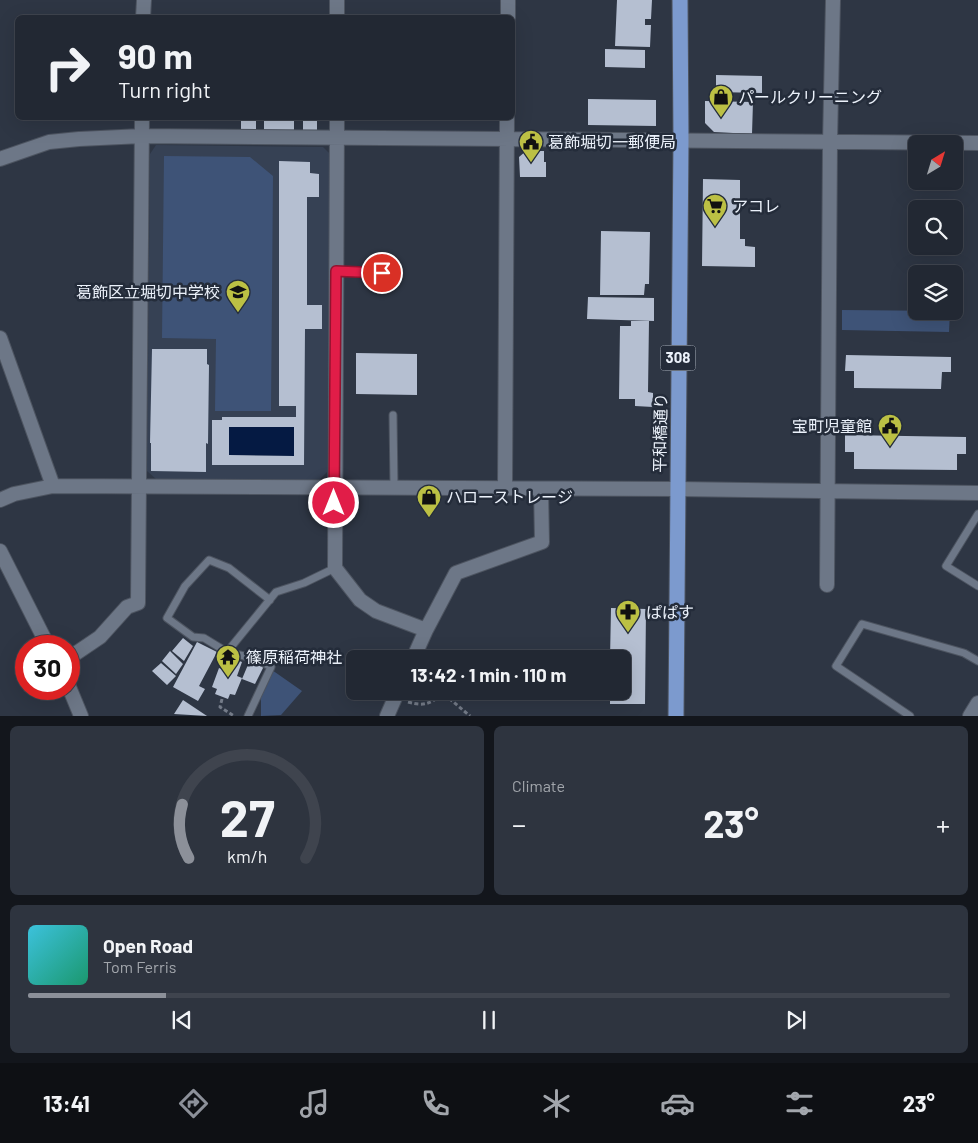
<!DOCTYPE html>
<meta charset="utf-8">
<style>
body{margin:0;font-family:Barlow,"Noto Sans JP",sans-serif;background:#2e343f;color:#f1f3f6;height:100vh;display:flex;flex-direction:column;font-size:19px;white-space:nowrap}
*{box-sizing:border-box;margin:0}
p{font-size:16px;color:#a2a6ac}
.icon{flex:none;width:28px;height:28px;fill:none;stroke:currentColor;stroke-width:2;stroke-linecap:round;stroke-linejoin:round}
.map{position:relative;height:716px;overflow:hidden}
.details{display:flex;flex-direction:column;gap:10px;padding:10px;background:#13161c;flex:1}
.details>*{flex:none}
.guide{position:absolute;left:15px;top:15px;width:500px;height:105px;border-radius:8px;box-shadow:0 5px 20px #0002,0 0 0 1px #3f444e;background:#222833;color:#f1f3f6;overflow:hidden}
.needle{width:32px;rotate:38deg}
.controls{position:absolute;left:908px;top:135px;display:grid;gap:10px}
.controls a{display:grid;place-items:center;width:55px;height:55px;border-radius:8px;background:#222833;box-shadow:0 5px 20px #0002,0 0 0 1px #3f444e;font-size:25px}
.speed{position:absolute;left:15px;top:635px;display:flex;gap:10px;font-size:25px;font-weight:700;text-align:center}
.speed>*{display:grid;place-content:center;width:65px;height:65px;border-radius:50%;background:#222833;box-shadow:0 5px 20px #0002,0 0 0 1px #3f444e;line-height:1}
.speed .limit{border:8px solid #d22;background:#fff;color:#111}
.pin{position:absolute;display:grid;place-items:center;width:42px;height:42px;color:#fff;margin:-21px;border:2px solid #fff;border-radius:50%;box-shadow:0 1px 5px #0007}
.me{position:absolute;width:55px;margin:-28px;rotate:0deg;stroke-linejoin:round;filter:drop-shadow(0 0 4px #0008)}
.turn{display:flex;align-items:center;gap:18px;height:105px;padding:0 20px;font-size:22px}
.turn .icon{width:65px;height:65px;stroke-width:2.5}
.turn b{display:block;font-size:35px;line-height:42px}
.big{font-size:38px;font-weight:700;line-height:1.1}
.details .tile{flex:1;display:flex;flex-direction:column;justify-content:center;gap:8px;min-width:0;padding:0 18px;border-radius:8px;background:#2e343f}
.details .dial{align-items:center;gap:0}
.dial svg{height:130px;overflow:visible;fill:none;stroke:#3f444e;stroke-width:7;stroke-linecap:round;text-anchor:middle}
.dial text{fill:#f1f3f6;stroke:none}
.song{display:flex;align-items:center;gap:15px}
.cover{width:60px;height:60px;border-radius:8px;background:linear-gradient(135deg,hsl(190 70% 55%),hsl(160 70% 35%))}
.played{height:5px;border-radius:2px;background:linear-gradient(90deg,#8c9099 15%,#3f444e 15%)}
.keys{display:flex;justify-content:space-around;direction:ltr}
.heat{display:flex;justify-content:space-between;align-items:center;font-size:28px;direction:ltr}
.details .tiles{flex:1;display:grid;gap:10px;grid-template-columns:1fr 1fr}
.tile:last-child{grid-column:span 2}
.trip{position:absolute;left:346px;top:650px;width:285px;height:50px;border-radius:8px;background:#222833;box-shadow:0 5px 20px #0002,0 0 0 1px #3f444e;font-weight:700;line-height:50px;text-align:center}
.dock{display:flex;height:80px;justify-content:space-around;align-items:center;background:#0e1014;color:#a2a6ac}
.dock .icon{width:35px;height:35px}
.dock .current{color:#8c9099}
.dock b{font-size:22px;color:#f1f3f6}
.map>svg:first-child{display:block}
</style>
<div class="map">
<svg width="978" height="716" viewBox="0 0 978 716">
<rect width="100%" height="100%" fill="#2e3644"/>
<path fill="#364154" d="M 156,145 L 323,147 L 330,154 L 327,472 L 318,481 L 156,479 L 147,471 L 150,154 Z"/>
<path fill="#3e5377" d="M 164,156 L 250,157 L 273,176 L 271,411 L 215,411 L 216,339 L 162,338 Z
M 842,310 L 950,311 L 949,332 L 842,330 Z
M 272,670 L 302,691 L 281,715 L 261,716 L 261,693 Z"/>
<path fill="#051a43" d="M 229,427 L 294,427 L 294,456 L 229,455 Z"/>
<path fill="#b5bfd1" fill-rule="evenodd" d="M 617,0 L 652,0 L 651,19 L 645,19 L 645,25 L 651,25 L 650,47 L 615,46 Z
M 605,49 L 645,50 L 645,68 L 605,67 Z
M 716,75 L 762,76 L 762,93 L 716,92 Z
M 588,99 L 656,100 L 656,126 L 588,125 Z
M 705,101 L 753,102 L 752,134 L 714,132 L 705,123 Z
M 241,118 L 256,118 L 256,130 L 241,130 Z
M 264,118 L 294,118 L 294,130 L 264,130 Z
M 303,118 L 317,118 L 317,130 L 303,130 Z
M 526,151 L 544,151 L 544,162 L 546,162 L 546,177 L 520,177 L 519,157 Z
M 279,161 L 310,162 L 310,173 L 319,174 L 319,197 L 307,197 L 307,305 L 322,305 L 322,329 L 305,329 L 304,465 L 212,465 L 212,420 L 222,420 L 222,417 L 296,417 L 296,406 L 279,406 ZM 229,427 L 294,427 L 294,456 L 229,455 Z
M 703,179 L 740,180 L 740,239 L 745,239 L 745,246 L 755,247 L 755,267 L 702,266 Z
M 601,231 L 650,232 L 649,284 L 645,284 L 644,295 L 600,295 Z
M 588,297 L 654,298 L 654,321 L 587,319 Z
M 631,321 L 649,321 L 648,392 L 653,393 L 653,407 L 635,406 L 635,399 L 619,399 L 620,326 L 631,326 Z
M 152,349 L 207,349 L 207,364 L 209,365 L 208,444 L 206,443 L 206,472 L 151,471 L 151,443 L 150,443 Z
M 356,353 L 417,354 L 417,395 L 356,394 Z
M 846,355 L 951,357 L 951,372 L 942,372 L 941,389 L 854,388 L 854,371 L 845,371 Z
M 845,435 L 966,437 L 966,454 L 957,454 L 957,470 L 854,469 L 854,452 L 845,452 Z
M 611,608 L 646,609 L 645,704 L 610,704 L 610,691 L 622,691 L 622,659 L 610,659 Z
M 183,638 L 193,646 L 184,661 L 172,651 Z
M 197,642 L 217,652 L 199,686 L 205,689 L 198,701 L 173,687 Z
M 170,651 L 183,664 L 176,674 L 162,661 Z
M 228,657 L 242,662 L 237,676 L 242,678 L 235,695 L 230,694 L 228,699 L 215,694 L 217,689 L 212,687 L 219,668 L 224,670 Z
M 250,660 L 264,666 L 255,684 L 242,679 Z
M 161,663 L 176,676 L 167,685 L 152,671 Z
M 183,700 L 207,716 L 174,714 Z"/>
<g fill="none" stroke-linecap="round" stroke-linejoin="round">
<defs>
<path id="lane" d="M 336,271 L 398,273
M 393,415 L 394,487
M 978,514 L 946,566 L 978,586
M 227,652 L 204,638 L 193,637 L 167,618 L 185,586 L 209,560 L 229,568 L 270,600
M 248,716 L 271,667 L 257,659 L 227,652 L 276,592 L 304,583 L 335,568
M 910,716 L 836,666 L 862,624 L 964,653 L 978,661"/>
<path id="street" d="M 143,18 L 144,0
M 337,18 L 337,0
M 508,18 L 508,0
M 337,118 L 335,568 L 360,600 L 376,611 L 426,630
M 0,159 L 49,142 L 79,139 L 142,136 L 978,143
M 0,338 L 53,486
M 505,488 L 507,118
M 0,500 L 14,494 L 53,486 L 677,489 L 978,493
M 0,551 L 48,646
M 827,585 L 830,143 L 833,0
M 69,658 L 100,637 L 127,607 L 138,603 L 142,118
M 413,659 L 426,630 L 456,573 L 542,542 L 541,489
M 69,687 L 81,716
M 387,716 L 398,691
M 970,716 L 978,703"/>
<path id="primary" d="M 676,716 L 681,140 L 680,0"/>
</defs>
<use href="#lane" stroke="#4d5460" stroke-width="9"/>
<use href="#street" stroke="#4d5460" stroke-width="16"/>
<use href="#primary" stroke="#4d5460" stroke-width="17"/>
<path stroke="#747b88" stroke-width="3" stroke-dasharray="4 2.5" stroke-linecap="butt" d="M 222,699 L 220,707 L 234,716
M 408,702 C 426,707 429,703 444,694 L 470,716"/>
<use href="#lane" stroke="#6d7787" stroke-width="7"/>
<use href="#street" stroke="#6d7787" stroke-width="14"/>
<use href="#primary" stroke="#7c9ace" stroke-width="15"/>
</g>
<g fill="none" stroke-linecap="round" stroke-linejoin="round">
<defs>
<path id="route" d="M 334,503 L 336,271 L 382,273"/>
</defs>
<use href="#route" stroke="#92132f" stroke-width="12"/>
<use href="#route" stroke="#e11d48" stroke-width="9"/>
</g>
<defs>
<symbol id="shop-pin" viewBox="-11 -11 22 30"><path d="M0 17L-7.5 6A9.5 9.5 0 1 1 7.5 6Z" fill="#bcc044" stroke="#242c3a"/><path d="M-5-2.5h2.3a2.7 3.5 0 0 1 5.4 0H5L5.5 6h-11ZM-1.5-2.5h3a1.5 2.3 0 0 0-3 0Z" fill="#111"/></symbol>
<symbol id="civic-pin" viewBox="-11 -11 22 30"><path d="M0 17L-7.5 6A9.5 9.5 0 1 1 7.5 6Z" fill="#bcc044" stroke="#242c3a"/><path d="M-.6-6.5H3V-4.5H.6V-3L4-1V1h2V6H-6V1h2V-1L-.6-3ZM-1.2 2.5V6h2.4V2.5Z" fill="#111"/></symbol>
<symbol id="supermarket-pin" viewBox="-11 -11 22 30"><path d="M0 17L-7.5 6A9.5 9.5 0 1 1 7.5 6Z" fill="#bcc044" stroke="#242c3a"/><path d="M-6-5.5h2.5l.6 2H6L4.5 2H-2.5L-4.4-4H-6ZM-1.5 3.2a1.3 1.3 0 1 0 .1 0ZM3 3.2a1.3 1.3 0 1 0 .1 0Z" fill="#111"/></symbol>
<symbol id="school-pin" viewBox="-11 -11 22 30"><path d="M0 17L-7.5 6A9.5 9.5 0 1 1 7.5 6Z" fill="#bcc044" stroke="#242c3a"/><path d="M0-5L7-2L0 1L-7-2ZM-4 1L0 2.5L4 1V4Q0 6-4 4Z" fill="#111"/></symbol>
<symbol id="pharmacy-pin" viewBox="-11 -11 22 30"><path d="M0 17L-7.5 6A9.5 9.5 0 1 1 7.5 6Z" fill="#bcc044" stroke="#242c3a"/><path d="M-2-6h4v4h4v4h-4v4h-4v-4h-4v-4h4Z" fill="#111"/></symbol>
<symbol id="temple-pin" viewBox="-11 -11 22 30"><path d="M0 17L-7.5 6A9.5 9.5 0 1 1 7.5 6Z" fill="#bcc044" stroke="#242c3a"/><path d="M0-6L5-2H3V0L6.5 2.5H4V6H1.5V3h-3V6H-4V2.5H-6.5L-3 0V-2H-5Z" fill="#111"/></symbol>
</defs>
<g fill-rule="evenodd">
<use href="#shop-pin" x="707" y="83" width="28" height="38"/>
<use href="#civic-pin" x="517" y="128" width="28" height="38"/>
<use href="#supermarket-pin" x="701" y="192" width="28" height="38"/>
<use href="#school-pin" x="224" y="278" width="28" height="38"/>
<use href="#civic-pin" x="876" y="412" width="28" height="38"/>
<use href="#shop-pin" x="415" y="483" width="28" height="38"/>
<use href="#pharmacy-pin" x="614" y="598" width="28" height="38"/>
<use href="#temple-pin" x="214" y="643" width="28" height="38"/>
</g>
<g text-anchor="middle" stroke-width="5" stroke-linejoin="round" paint-order="stroke">
<rect fill="#242c3a" stroke="#afb6c0" stroke-width="1" x="660.5" y="345.5" width="35" height="25" rx="4"/>
<g font-size="15" font-weight="bold" fill="#ebf1fa">
<text x="678" y="363">308</text>
</g>
<g font-size="16" fill="#ebf1fa" stroke="#242c3a" text-anchor="start">
<text x="738" y="103">パールクリーニング</text>
<text x="548" y="148">葛飾堀切一郵便局</text>
<text x="732" y="212">アコレ</text>
<text x="220" y="298" text-anchor="end">葛飾区立堀切中学校</text>
<text x="872" y="432" text-anchor="end">宝町児童館</text>
<text x="446" y="503">ハローストレージ</text>
<text x="646" y="618">ぱぱす</text>
<text x="246" y="663">篠原稲荷神社</text>
</g>
<g font-size="16" fill="#ebf1fa" stroke="#242c3a">
<text transform="translate(660 433) rotate(-89)" y="6">平和橋通り</text>
</g>
</g>
</svg>
<div class="controls">
<a><svg class="needle" viewBox="-14 -14 28 28"><path d="M0-13l5 13h-10z" fill="#e53935"/><path d="M0 13l5-13h-10z" fill="#a2a6ac"/></svg></a>
<a><svg class="icon" aria-label="search" viewBox="0 0 24 24"><circle cx="10" cy="10" r="6"/><path d="M15 15l6 6"/></svg></a>
<a><svg class="icon" aria-label="layers" viewBox="0 0 24 24"><path d="M12 4l9 5-9 5-9-5zM3 14l9 5 9-5"/></svg></a>
</div>
<div class="speed"><div class="limit">30</div></div>
<div class="pin" style="left:382px;top:273px;background:#d93025"><svg class="icon" aria-label="arrive" viewBox="0 0 24 24"><path d="M6 21V4h12l-3 4 3 4H6"/></svg></div>
<svg class="me" style="left:334px;top:503px" viewBox="-20 -20 40 40"><circle r="17" fill="#e11d48" stroke="#fff" stroke-width="3"/><path d="M0-11L8 9 0 5-8 9z" fill="#fff"/></svg>
<div class="trip">13:42 · 1 min · 110 m</div>
<div class="guide">
<div class="turn"><svg class="icon" aria-label="right" viewBox="0 0 24 24"><path d="M7 20v-9h11M14 6l5 5-5 5"/></svg><div><b>90 m</b>Turn right</div></div>
</div>
</div>
<section class="details">
<div class="tiles">
<div class="tile dial"><svg viewBox="0 0 100 80">
<path d="M14 69A42 42 0 1 1 86 69"/>
<path d="M14 69A42 42 0 0 1 10 36" stroke="#8c9099"/>
<text x="50" y="56" font-size="32" font-weight="700">27</text>
<text x="50" y="72" font-size="11">km/h</text>
</svg></div>
<div class="tile"><p>Climate</p>
<div class="heat"><a>−</a><b class="big">23°</b><a>+</a></div>
</div>
<div class="tile">
<div class="song"><i class="cover"></i><div><b>Open Road</b><p>Tom Ferris</p></div></div>
<div class="played"></div>
<div class="keys"><svg class="icon" aria-label="previous" viewBox="0 0 24 24"><path d="M18 5L8 12l10 7zM5 5v14"/></svg><svg class="icon" aria-label="pause" viewBox="0 0 24 24"><path d="M8 5v14M16 5v14"/></svg><svg class="icon" aria-label="next" viewBox="0 0 24 24"><path d="M6 5l10 7-10 7zM19 5v14"/></svg></div>
</div>
</div>
</section>
<nav class="dock">
<b>13:41</b>
<svg class="icon current" aria-label="directions" viewBox="0 0 24 24"><path d="M12 3l9 9-9 9-9-9zM9 14v-3h6M13 9l2 2-2 2"/></svg>
<svg class="icon" aria-label="music" viewBox="0 0 24 24"><path d="M9 18V5l10-2v13"/><circle cx="6" cy="18" r="3"/><circle cx="16" cy="16" r="3"/></svg>
<svg class="icon" aria-label="phone" viewBox="0 0 24 24"><path d="M5 4h4l2 5-3 2q2 4 5 5l2-3 5 2v4C11 20 4 13 5 4z"/></svg>
<svg class="icon" aria-label="climate" viewBox="0 0 24 24"><path d="M12 3v18M4 7l16 10M4 17L20 7"/></svg>
<svg class="icon" aria-label="car" viewBox="0 0 24 24"><path d="M5 17H2v-5l4-1 3-4h7l3 4 3 1v5h-3M9 17h6M6 11h13"/><circle cx="7" cy="17" r="2"/><circle cx="17" cy="17" r="2"/></svg>
<svg class="icon" aria-label="filters" viewBox="0 0 24 24"><path d="M4 7h16M4 17h16"/><circle cx="9" cy="7" r="2"/><circle cx="15" cy="17" r="2"/></svg>
<b>23°</b>
</nav>
